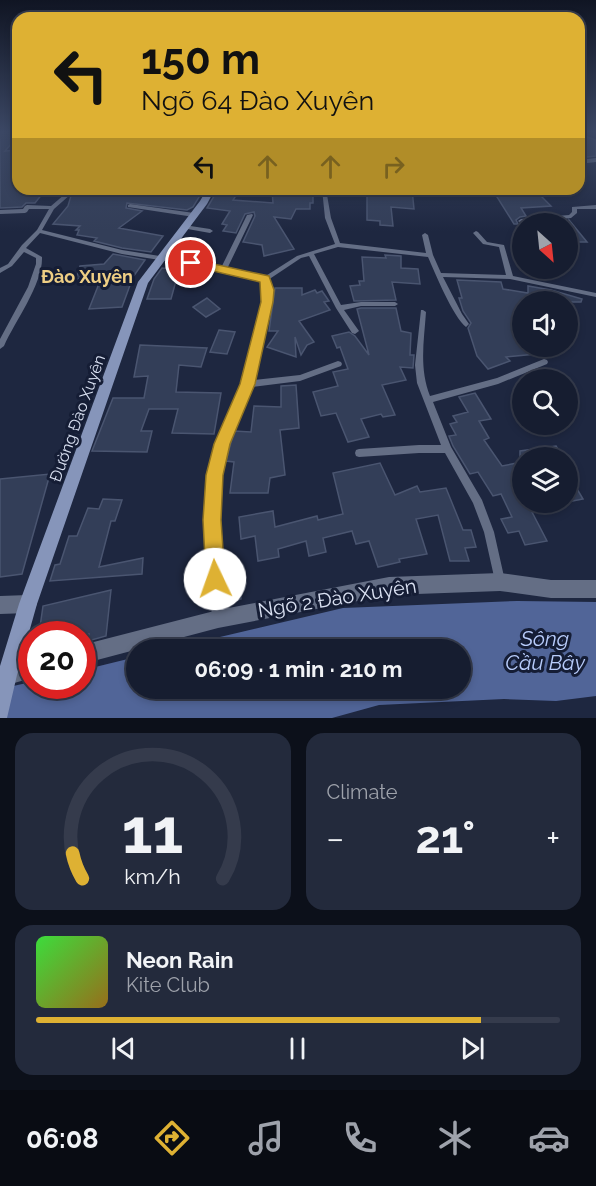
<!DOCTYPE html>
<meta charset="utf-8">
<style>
body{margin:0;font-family:Raleway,sans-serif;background:#232a3c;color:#f1f3f6;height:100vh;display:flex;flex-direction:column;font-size:22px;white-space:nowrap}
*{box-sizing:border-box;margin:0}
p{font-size:20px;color:#9ea2ab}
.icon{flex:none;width:33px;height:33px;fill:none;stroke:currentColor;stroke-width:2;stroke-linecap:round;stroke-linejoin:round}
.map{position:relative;height:718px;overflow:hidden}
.panel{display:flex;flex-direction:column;gap:15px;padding:15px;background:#0c101a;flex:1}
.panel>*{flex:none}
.top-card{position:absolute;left:12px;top:12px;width:573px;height:183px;border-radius:18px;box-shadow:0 3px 9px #0003,0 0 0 2px #353b4c;background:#deb133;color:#111;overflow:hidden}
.needle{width:39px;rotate:153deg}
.fabs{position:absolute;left:512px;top:213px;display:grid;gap:12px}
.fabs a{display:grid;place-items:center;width:66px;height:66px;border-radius:50%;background:#161d30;box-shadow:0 3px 9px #0003,0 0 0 2px #353b4c;font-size:30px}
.speed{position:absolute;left:18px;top:621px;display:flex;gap:12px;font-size:30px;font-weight:700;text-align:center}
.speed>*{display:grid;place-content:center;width:78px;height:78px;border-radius:50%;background:#161d30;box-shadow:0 3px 9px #0003,0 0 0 2px #353b4c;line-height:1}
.speed .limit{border:9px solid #d22;background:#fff;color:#111}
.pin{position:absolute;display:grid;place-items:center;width:51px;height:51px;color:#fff;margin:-26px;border:3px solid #fff;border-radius:50%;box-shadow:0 2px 6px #0007}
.me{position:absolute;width:66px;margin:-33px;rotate:357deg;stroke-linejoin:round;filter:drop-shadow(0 0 4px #0008)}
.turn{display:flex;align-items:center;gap:21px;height:126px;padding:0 30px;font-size:27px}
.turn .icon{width:78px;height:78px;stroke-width:2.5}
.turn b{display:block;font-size:42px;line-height:51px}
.lanes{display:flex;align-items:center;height:57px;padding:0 30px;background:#0003;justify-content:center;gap:30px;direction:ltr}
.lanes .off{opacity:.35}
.big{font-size:45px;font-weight:700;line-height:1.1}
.panel .card{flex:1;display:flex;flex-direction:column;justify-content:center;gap:9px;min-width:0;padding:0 21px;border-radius:18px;background:#232a3c}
.panel .dial{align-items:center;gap:0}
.dial svg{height:156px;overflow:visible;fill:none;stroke:#353b4c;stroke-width:7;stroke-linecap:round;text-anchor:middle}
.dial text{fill:#f1f3f6;stroke:none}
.song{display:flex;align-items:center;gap:18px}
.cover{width:72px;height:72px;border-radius:9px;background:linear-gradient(135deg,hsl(120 70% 55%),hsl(40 70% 35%))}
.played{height:6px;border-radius:3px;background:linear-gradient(90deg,#deb133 85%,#353b4c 85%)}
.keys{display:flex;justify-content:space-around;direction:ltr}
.heat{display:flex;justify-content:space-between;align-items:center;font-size:33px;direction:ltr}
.panel .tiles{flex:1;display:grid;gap:15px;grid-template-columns:1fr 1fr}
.card:last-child{grid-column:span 2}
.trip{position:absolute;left:126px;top:639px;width:345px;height:60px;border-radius:30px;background:#161d30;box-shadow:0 3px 9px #0003,0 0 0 2px #353b4c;font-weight:700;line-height:60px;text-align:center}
.tabs{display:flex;height:96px;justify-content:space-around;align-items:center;background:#090c13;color:#9ea2ab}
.tabs .icon{width:42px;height:42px}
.tabs .current{color:#deb133}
.tabs b{font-size:27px;color:#f1f3f6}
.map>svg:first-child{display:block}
</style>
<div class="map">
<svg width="596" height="718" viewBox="0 0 596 718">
<rect width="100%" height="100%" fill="#1e2740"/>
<path fill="#516598" d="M 517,601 L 596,602 L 596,696 L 556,701 L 504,699 L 379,705 L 332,718 L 0,718 L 0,689 L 31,682 L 32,686 L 82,686 L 83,670 L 136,657 L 136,688 L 460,688 L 460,650 L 169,649 L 343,608 Z"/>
<path fill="#333e58" stroke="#4a5570" stroke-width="1.5" d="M 0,131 L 18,131 L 18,136 L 5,151 L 18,150 L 18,189 L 41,189 L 36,193 L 43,193 L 35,203 L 26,203 L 22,207 L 0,208 Z
M 579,134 L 596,140 L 596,156 L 579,158 Z
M 73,189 L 204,189 L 193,207 L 187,210 L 127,203 L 126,208 L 142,211 L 119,228 L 163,236 L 151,252 L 122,248 L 94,241 L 97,238 L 77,235 L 79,230 L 76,230 L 80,226 L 53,224 L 68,206 Z
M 313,189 L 313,203 L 310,203 L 310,209 L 296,209 L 291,219 L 274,217 L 294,249 L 264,256 L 262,245 L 243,242 L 255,216 L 254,212 L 245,214 L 236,233 L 223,231 L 227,225 L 222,224 L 230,211 L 207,208 L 217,191 L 237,194 L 233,200 L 273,203 L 272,190 Z
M 390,189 L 412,189 L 414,209 L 391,207 L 393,226 L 380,225 L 380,221 L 367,220 L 367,196 L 380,196 L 379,191 L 390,192 Z
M 492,189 L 534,189 L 534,193 L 538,193 L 551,206 L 521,208 L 526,216 L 520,217 L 516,220 L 518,224 L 514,224 Z
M 569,220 L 587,242 L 567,242 Z
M 113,254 L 145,260 L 133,277 L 122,307 L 89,309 L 102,276 L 76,279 L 80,266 L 104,264 Z
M 385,255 L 401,256 L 401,268 L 418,269 L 420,284 L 392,282 L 396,300 L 354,301 L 350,286 L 360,285 L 359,281 L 364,281 L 362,257 L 386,258 Z
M 162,268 L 179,270 L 171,299 L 147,299 L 154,279 Z
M 457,280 L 501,282 L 503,289 L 528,293 L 528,286 L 551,290 L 582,299 L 581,302 L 522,302 L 522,346 L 531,346 L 536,354 L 506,357 L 510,361 L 488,369 L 477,356 L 468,328 L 471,323 L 463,311 L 459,298 L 462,298 Z
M 275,288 L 302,288 L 302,295 L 315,290 L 317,293 L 322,291 L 329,301 L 324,302 L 330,310 L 299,321 L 314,342 L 307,345 L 301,355 L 295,337 L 296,357 L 267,347 L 278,331 L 269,331 Z
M 207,298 L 220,309 L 206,317 L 193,307 Z
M 361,308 L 396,308 L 401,331 L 411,333 L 410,355 L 414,355 L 413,368 L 400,367 L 406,380 L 382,385 L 395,415 L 383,417 L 381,414 L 361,419 L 369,437 L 348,442 L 336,413 L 321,416 L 313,392 L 338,386 L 333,372 L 348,369 L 340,347 L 337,348 L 332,336 L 349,332 L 355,336 L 369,355 L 357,309 Z
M 219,330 L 235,332 L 227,354 L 210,352 Z
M 140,345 L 207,348 L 201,367 L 179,365 L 176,392 L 221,393 L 214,434 L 172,433 L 178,409 L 149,409 L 141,431 L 152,431 L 147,452 L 92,451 L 113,398 L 144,398 L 148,376 L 134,377 Z
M 296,385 L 299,428 L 280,430 L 285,475 L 270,478 L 268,493 L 230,493 L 234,462 L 226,461 L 234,431 L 251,432 L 254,406 L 281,407 L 281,386 Z
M 475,393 L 491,419 L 479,421 L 489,438 L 484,440 L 502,466 L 522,462 L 522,502 L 555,502 L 556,508 L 532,512 L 547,541 L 525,545 L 519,531 L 508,533 L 501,519 L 512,517 L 501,494 L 493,496 L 478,472 L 470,474 L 453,446 L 449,436 L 456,435 L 450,424 L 457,422 L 453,416 L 468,412 L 459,397 Z
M 556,446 L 563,458 L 520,458 L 520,451 Z
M 380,463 L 395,495 L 417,486 L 420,492 L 446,488 L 463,530 L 471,530 L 476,547 L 465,548 L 469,561 L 450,561 L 438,515 L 416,519 L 427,554 L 399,559 L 400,562 L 378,567 L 369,541 L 356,544 L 352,531 L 323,538 L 326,552 L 309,556 L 306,541 L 278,549 L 279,557 L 258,561 L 255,536 L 241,539 L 239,517 L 273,511 L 275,527 L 317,516 L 318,520 L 343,514 L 333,473 Z
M 567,472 L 583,499 L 567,502 Z
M 50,474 L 22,574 L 0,577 L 0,479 Z
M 103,499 L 122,500 L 115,521 L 111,521 L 99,567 L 143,558 L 142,574 L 50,581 L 55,565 L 60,564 L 69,536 L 77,536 L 88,508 L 99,509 Z
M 239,566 L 241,599 L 225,603 L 223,569 Z
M 111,590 L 106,636 L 88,641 L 89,634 L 39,634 L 43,606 Z"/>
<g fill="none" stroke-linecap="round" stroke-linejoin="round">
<path fill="#646e85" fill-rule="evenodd" d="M 64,189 L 68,189 L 71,194 L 54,209 L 42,230 L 122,250 L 191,261 L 221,268 L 247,215 L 252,214 L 253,215 L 227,269 L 264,277 L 297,256 L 335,244 L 325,218 L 322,189 L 326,189 L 331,218 L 340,243 L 426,253 L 422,235 L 425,233 L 428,235 L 433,255 L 441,273 L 506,275 L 499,247 L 483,244 L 473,233 L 476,231 L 478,232 L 487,242 L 504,245 L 513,276 L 596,293 L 596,297 L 510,279 L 443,277 L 462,314 L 469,324 L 466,327 C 453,317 435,273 428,257 L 338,247 L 314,254 L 341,305 L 361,302 L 395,302 L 398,304 L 395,306 L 361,306 L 344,310 L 359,331 L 355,334 L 352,333 L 336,308 L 309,256 L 301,258 L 268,280 L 271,290 L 270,302 L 253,380 L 300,375 L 338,361 L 341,362 L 342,364 L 341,366 L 300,381 L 251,387 L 226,444 L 219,475 L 217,520 L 224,619 L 222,623 L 218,625 L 214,623 L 212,619 L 207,520 L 209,475 L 218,444 L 244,384 L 264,302 L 265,290 L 262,280 L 191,265 L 122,254 L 40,233 L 26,248 L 42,257 C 43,284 15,321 4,346 L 0,349 L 0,339 L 28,287 L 36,264 L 36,258 L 24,252 L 12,266 L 0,273 L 0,268 L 8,264 L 22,245 L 37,230 L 49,209 L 29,209 L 27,212 L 25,213 L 0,214 L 0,210 L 23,209 L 25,206 L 27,205 L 51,206 L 65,194 Z
M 130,204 L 194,213 L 197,215 L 194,217 L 128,207 L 128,205 Z
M 596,205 L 596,209 L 577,209 L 577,213 L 571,218 L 521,223 L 518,221 L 521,219 L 569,215 L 572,212 L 572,207 Z
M 184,225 L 210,229 L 213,231 L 210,233 L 182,228 L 182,226 Z
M 421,310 L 423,310 L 426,312 C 424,341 419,368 430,396 L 497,378 L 544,359 L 547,360 L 548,362 L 547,364 L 498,384 L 433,402 L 451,447 L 482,500 L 494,532 L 505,581 L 504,585 L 500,586 L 496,585 L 495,581 L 484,532 L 473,503 L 445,453 L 419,453 L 359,457 L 356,456 L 355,453 L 356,450 L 359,449 L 419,445 L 441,445 L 417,383 L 415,365 Z"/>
<path fill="#646e85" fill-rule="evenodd" d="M 596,158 L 596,162 L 579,164 L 579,160 Z
M 500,573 L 551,580 L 596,580 L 596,598 L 551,598 L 500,591 L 389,595 L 218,628 L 82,664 L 82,645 L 218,610 L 389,577 Z
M 28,595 L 34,598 L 37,604 L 34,610 L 28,613 L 0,614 L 0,596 Z
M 32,658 L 32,678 L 7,685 L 0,682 L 0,668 Z"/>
<path fill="#8695ba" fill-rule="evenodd" d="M 207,189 L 215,189 L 207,204 L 148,283 L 37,604 L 17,675 L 7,718 L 0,718 L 0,666 L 19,604 L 138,282 L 200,201 Z"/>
</g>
<linearGradient id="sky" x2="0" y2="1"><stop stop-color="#101523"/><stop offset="0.57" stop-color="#3b4764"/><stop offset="1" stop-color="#3b4764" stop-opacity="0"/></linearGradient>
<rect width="596" height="231" fill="url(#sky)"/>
<path fill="#deb133" stroke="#907321" stroke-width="1.5" d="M 191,259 L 269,276 L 274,290 L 273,302 L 255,384 L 230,444 L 223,475 L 221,520 L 225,579 L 222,586 L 215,589 L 208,586 L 206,579 L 203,520 L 206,475 L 214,444 L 240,384 L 261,302 L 260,282 L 187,265 L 187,260 Z"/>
<g text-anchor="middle" stroke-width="6" stroke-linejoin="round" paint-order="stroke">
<g font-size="16" fill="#d9e0f1" stroke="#151d35">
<text transform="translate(77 418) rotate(-70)" y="6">Đường Đào Xuyên</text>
</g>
<g font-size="18" font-weight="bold" fill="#eece84" stroke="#151d35">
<text x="87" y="283">Đào Xuyên</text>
</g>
<g font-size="20" fill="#d9e0f1" stroke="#151d35">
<text transform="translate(337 598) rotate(-9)" y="7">Ngõ 2 Đào Xuyên</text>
</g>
<g font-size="21" font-style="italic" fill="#b8ccfb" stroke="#151d35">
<text x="545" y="646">Sông<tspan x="545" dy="24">Cầu Bây</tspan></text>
</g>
</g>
</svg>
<div class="fabs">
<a><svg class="needle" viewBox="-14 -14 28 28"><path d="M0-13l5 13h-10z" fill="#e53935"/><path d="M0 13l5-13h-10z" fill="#9ea2ab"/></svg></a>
<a><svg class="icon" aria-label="sound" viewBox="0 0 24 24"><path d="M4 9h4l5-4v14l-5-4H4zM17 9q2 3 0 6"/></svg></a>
<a><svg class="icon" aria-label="search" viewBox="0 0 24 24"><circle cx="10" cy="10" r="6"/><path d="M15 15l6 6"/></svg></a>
<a><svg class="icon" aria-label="layers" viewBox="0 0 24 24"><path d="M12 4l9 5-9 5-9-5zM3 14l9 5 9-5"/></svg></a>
</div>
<div class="speed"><div class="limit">20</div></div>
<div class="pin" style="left:191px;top:263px;background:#d93025"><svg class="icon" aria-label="arrive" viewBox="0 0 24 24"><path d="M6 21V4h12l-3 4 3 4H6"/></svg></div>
<svg class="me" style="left:215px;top:579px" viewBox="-20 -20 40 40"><circle r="19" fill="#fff"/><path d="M0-13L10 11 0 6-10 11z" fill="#deb133"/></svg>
<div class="trip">06:09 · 1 min · 210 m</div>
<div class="top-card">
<div class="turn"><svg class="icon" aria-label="left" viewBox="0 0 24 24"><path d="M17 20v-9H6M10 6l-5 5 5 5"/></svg><div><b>150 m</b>Ngõ 64 Đào Xuyên</div></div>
<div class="lanes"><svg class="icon" aria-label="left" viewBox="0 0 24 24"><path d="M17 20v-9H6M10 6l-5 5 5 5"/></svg><svg class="icon off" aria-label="ahead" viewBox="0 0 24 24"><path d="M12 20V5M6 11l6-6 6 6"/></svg><svg class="icon off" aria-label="ahead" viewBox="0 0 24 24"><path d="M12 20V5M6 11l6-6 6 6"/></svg><svg class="icon off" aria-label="right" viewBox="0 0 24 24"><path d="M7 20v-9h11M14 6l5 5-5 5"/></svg></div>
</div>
</div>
<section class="panel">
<div class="tiles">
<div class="card dial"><svg viewBox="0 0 100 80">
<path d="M14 69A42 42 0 1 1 86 69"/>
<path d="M14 69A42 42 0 0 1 9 56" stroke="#deb133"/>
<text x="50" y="56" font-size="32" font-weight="700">11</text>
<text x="50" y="72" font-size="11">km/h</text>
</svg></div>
<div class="card"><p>Climate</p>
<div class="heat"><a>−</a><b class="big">21°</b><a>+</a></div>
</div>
<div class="card">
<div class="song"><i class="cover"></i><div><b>Neon Rain</b><p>Kite Club</p></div></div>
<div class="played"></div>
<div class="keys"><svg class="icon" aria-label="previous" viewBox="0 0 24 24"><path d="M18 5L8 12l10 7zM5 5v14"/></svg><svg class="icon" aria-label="pause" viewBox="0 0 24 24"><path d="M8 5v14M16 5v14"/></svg><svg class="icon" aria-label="next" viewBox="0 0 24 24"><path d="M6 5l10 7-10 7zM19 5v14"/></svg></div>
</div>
</div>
</section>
<nav class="tabs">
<b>06:08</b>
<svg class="icon current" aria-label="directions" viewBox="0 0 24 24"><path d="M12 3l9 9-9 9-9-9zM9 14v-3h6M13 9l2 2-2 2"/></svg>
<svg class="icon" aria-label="music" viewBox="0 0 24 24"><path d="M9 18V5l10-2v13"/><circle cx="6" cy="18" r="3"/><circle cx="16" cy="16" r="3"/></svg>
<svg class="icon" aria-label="phone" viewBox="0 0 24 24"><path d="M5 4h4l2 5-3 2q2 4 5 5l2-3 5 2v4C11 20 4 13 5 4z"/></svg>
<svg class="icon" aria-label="climate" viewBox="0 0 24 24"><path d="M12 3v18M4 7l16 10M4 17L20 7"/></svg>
<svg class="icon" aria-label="car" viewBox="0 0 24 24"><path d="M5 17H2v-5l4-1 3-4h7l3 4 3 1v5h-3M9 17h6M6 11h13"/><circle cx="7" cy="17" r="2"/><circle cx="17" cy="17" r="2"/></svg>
</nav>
